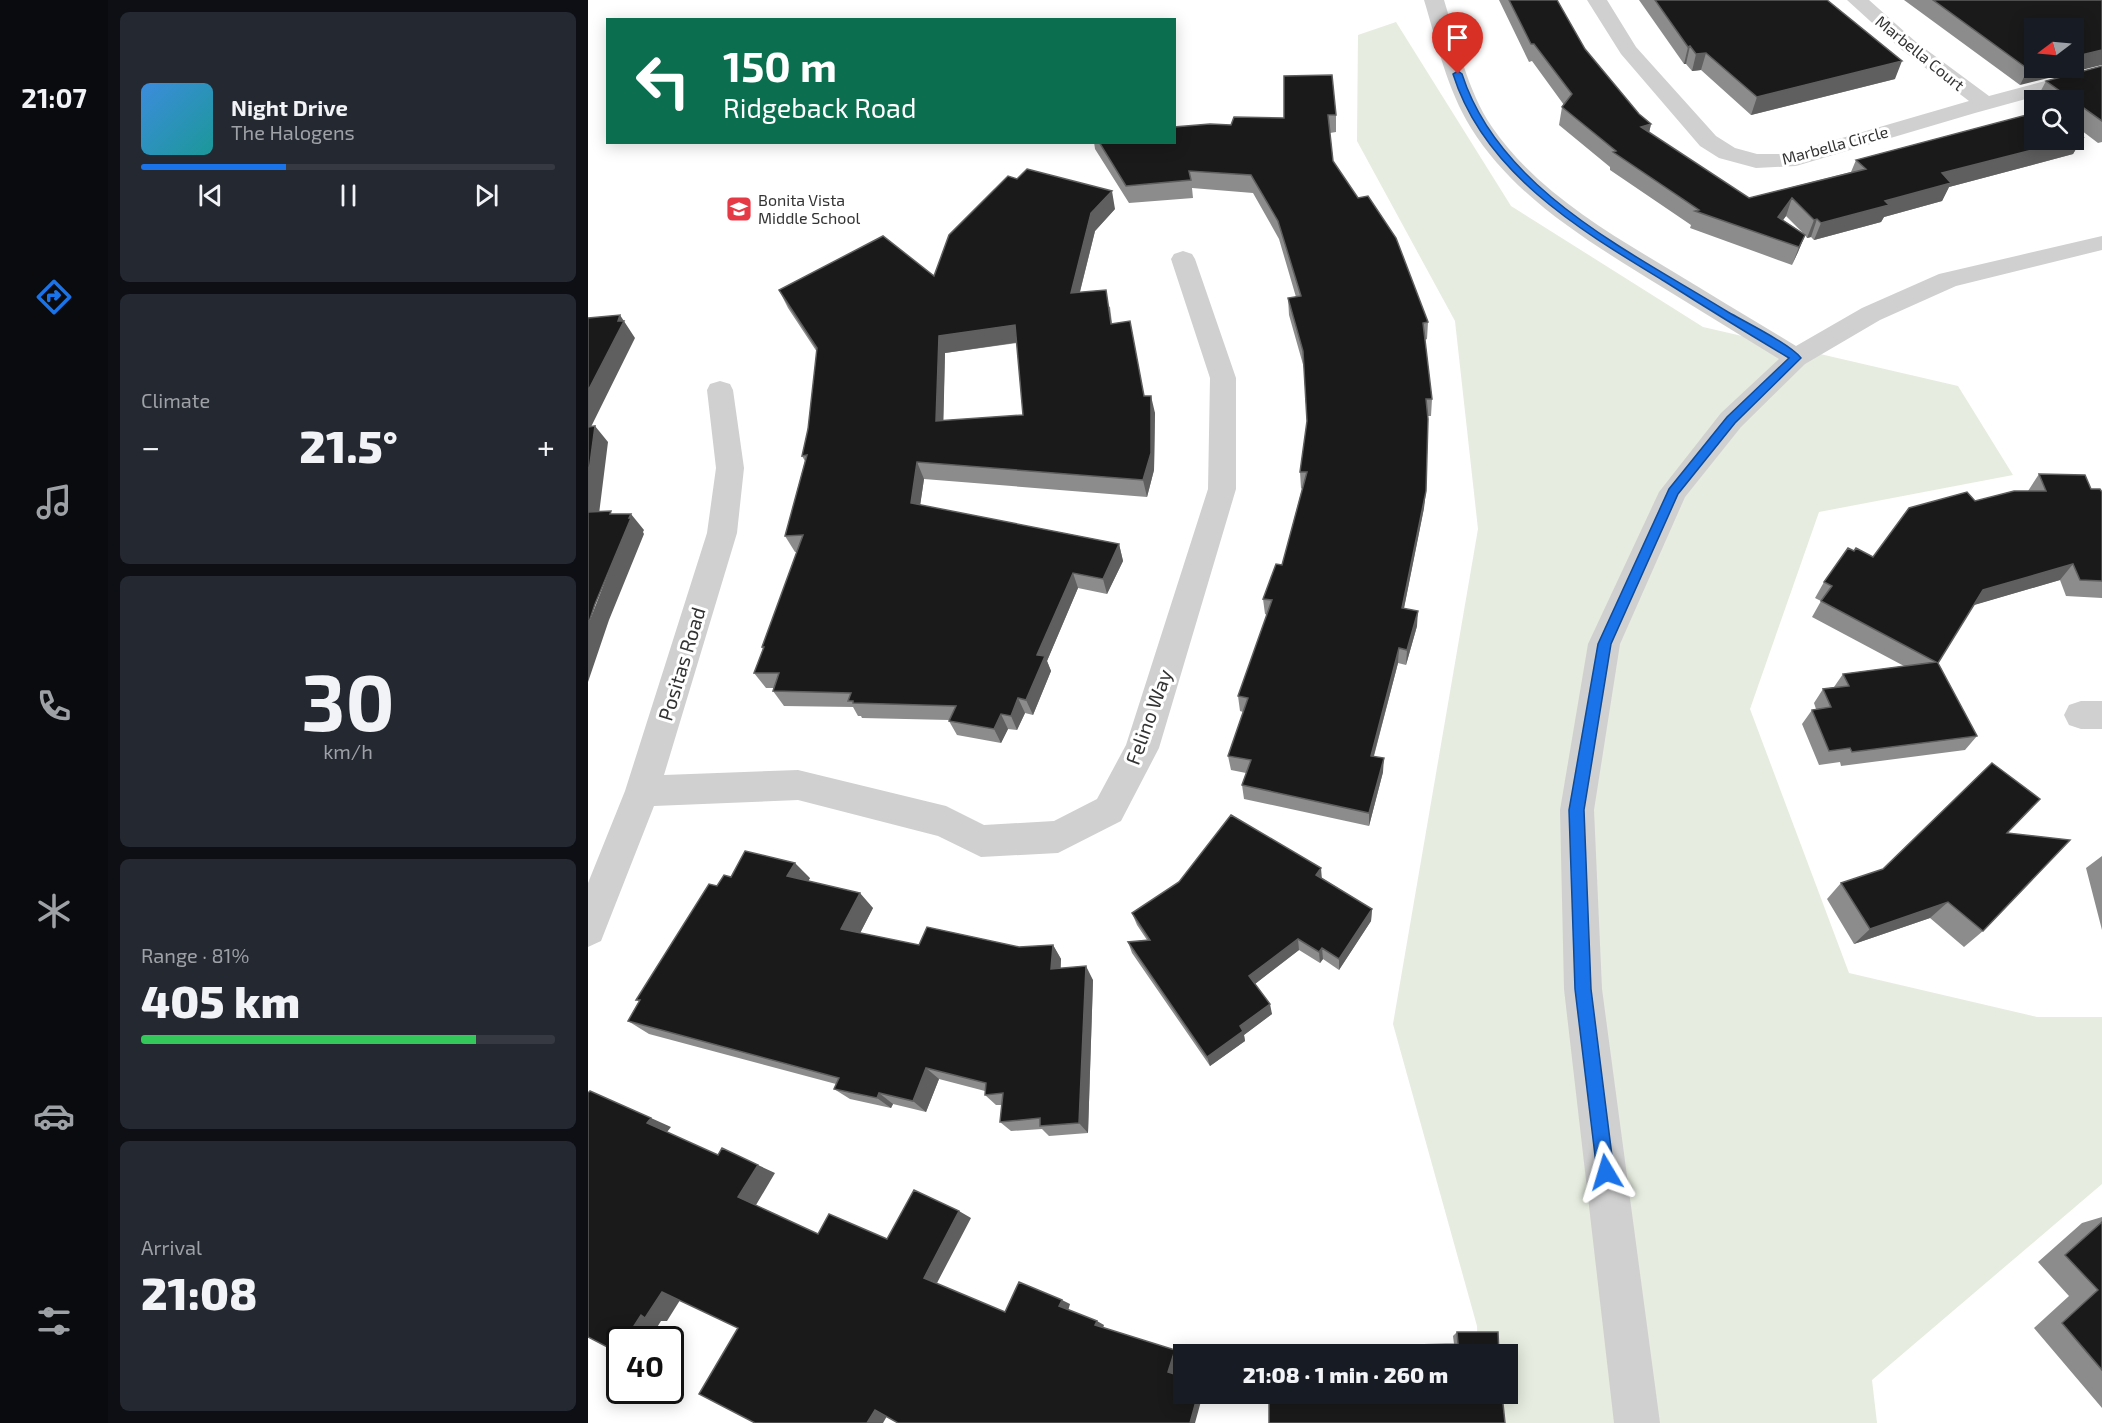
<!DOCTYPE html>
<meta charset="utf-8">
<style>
body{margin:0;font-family:"Exo 2",sans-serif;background:#242831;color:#f1f3f6;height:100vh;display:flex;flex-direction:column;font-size:22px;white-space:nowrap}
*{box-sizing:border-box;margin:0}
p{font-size:20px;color:#9ea1a6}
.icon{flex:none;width:33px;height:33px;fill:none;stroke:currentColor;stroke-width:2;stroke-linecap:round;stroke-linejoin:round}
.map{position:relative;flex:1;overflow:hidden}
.side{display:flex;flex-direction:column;gap:12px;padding:12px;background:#0d0f14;width:480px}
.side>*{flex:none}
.guide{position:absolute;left:18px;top:18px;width:570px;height:126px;border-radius:0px;box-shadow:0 3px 15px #0003;background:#0b6e4f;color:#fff;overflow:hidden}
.needle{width:39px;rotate:254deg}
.controls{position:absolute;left:1436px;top:18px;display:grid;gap:12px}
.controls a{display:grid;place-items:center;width:60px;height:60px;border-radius:0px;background:#171b24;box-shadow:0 3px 15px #0003;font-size:30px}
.speed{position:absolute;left:18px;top:1326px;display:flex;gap:12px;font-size:30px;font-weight:700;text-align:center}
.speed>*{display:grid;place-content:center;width:78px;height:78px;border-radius:50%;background:#171b24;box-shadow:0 3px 15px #0003;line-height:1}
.speed .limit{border:3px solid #111;border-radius:9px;background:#fff;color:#111}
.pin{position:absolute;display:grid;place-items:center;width:51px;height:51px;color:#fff;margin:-62px -26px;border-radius:50% 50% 50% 0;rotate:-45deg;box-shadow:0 0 6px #0007}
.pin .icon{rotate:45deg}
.me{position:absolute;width:66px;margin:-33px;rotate:353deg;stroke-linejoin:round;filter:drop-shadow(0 0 4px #0008)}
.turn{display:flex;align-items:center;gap:21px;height:126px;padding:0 18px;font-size:27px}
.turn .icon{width:78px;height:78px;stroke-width:2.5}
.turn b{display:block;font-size:42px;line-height:51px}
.big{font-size:45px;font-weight:800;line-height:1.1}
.side .tile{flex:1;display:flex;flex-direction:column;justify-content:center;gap:9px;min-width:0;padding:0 21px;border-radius:9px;background:#242831}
.side .dial{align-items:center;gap:0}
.dial b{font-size:78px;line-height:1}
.song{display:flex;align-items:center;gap:18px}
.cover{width:72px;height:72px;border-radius:9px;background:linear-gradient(135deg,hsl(210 70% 55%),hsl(180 70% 35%))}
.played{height:6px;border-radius:3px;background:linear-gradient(90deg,#1a73e8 35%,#363941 35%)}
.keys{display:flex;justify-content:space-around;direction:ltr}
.heat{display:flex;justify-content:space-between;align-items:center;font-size:33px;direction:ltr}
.charge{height:9px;border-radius:4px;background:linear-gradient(90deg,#34c759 81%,#363941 0)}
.trip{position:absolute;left:585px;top:1344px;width:345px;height:60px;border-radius:0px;background:#171b24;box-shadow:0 3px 15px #0003;font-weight:800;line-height:60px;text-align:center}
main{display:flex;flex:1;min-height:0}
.dock{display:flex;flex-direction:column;width:108px;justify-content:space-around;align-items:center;background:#090b0e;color:#9ea1a6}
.dock .icon{width:42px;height:42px}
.dock .on{color:#1a73e8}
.dock b{font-size:27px;color:#f1f3f6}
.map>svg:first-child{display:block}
</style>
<main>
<nav class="dock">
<b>21:07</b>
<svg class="icon on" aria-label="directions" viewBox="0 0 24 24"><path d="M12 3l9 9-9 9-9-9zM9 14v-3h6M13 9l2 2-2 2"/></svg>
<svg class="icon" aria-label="music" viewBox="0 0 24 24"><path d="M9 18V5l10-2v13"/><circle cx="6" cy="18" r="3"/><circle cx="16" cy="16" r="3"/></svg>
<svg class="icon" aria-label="phone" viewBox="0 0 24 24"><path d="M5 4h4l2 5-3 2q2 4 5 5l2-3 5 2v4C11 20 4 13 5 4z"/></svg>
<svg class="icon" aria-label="climate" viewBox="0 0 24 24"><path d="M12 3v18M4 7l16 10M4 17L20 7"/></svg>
<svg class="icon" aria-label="car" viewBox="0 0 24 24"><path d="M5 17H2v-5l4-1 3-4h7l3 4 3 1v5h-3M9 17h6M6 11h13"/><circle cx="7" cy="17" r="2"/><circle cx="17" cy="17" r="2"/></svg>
<svg class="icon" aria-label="filters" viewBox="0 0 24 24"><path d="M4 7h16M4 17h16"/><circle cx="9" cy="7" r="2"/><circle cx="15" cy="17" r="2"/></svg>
</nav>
<section class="side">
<div class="tile">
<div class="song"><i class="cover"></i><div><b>Night Drive</b><p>The Halogens</p></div></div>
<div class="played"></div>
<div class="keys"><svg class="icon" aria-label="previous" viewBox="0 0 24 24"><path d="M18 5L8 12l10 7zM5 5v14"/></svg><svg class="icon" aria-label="pause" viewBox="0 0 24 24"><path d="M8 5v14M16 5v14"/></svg><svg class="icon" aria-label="next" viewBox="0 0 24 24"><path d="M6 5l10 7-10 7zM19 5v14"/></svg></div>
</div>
<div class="tile"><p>Climate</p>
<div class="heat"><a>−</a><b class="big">21.5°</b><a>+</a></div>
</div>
<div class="tile dial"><b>30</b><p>km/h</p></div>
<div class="tile"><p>Range · 81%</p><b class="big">405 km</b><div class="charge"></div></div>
<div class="tile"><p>Arrival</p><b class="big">21:08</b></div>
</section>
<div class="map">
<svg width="1514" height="1423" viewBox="0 0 1514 1423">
<rect width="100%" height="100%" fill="#fff"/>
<path fill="#e6ecdf" d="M 808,22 L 923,206 L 1115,327 L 1370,386 L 1425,475 L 1231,512 L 1162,709 L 1261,973 L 1449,1017 L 1514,1017 L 1514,1184 L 1284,1380 L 1289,1423 L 893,1423 L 892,1394 L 920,1394 L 920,1354 L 890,1354 L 889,1326 L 805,1024 L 890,529 L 867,321 L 769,141 L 770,35 Z"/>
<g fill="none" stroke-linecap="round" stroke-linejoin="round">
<path fill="#d0d0d0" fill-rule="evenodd" d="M 999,0 L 1019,0 L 1048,47 L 1128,136 L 1147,148 L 1169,154 L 1199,154 L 1381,101 L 1314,50 L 1259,0 L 1281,0 L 1328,42 L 1401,96 L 1514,66 L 1514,78 L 1387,113 L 1208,166 L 1168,168 L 1131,158 L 1112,146 L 1033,54 Z
M 595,251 L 604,254 L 607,259 L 648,378 L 648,489 L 571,748 L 533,821 L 470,853 L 393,857 L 350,836 L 210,800 L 66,806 L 13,941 L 0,947 L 0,883 L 37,791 L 119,533 L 128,468 L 119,390 L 122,384 L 132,381 L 142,384 L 145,390 L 156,468 L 149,533 L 76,775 L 210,770 L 358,806 L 396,825 L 466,821 L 509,799 L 538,745 L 620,489 L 622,378 L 583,259 L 586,254 Z
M 1493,701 L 1514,701 L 1514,729 L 1493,729 L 1481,725 L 1476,715 L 1481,705 Z"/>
<path fill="#d0d0d0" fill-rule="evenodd" d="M 836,0 L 856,0 C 869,42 879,90 904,127 C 948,191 1019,232 1084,271 C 1125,296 1167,321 1208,346 L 1274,308 L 1351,274 L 1514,236 L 1514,250 L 1368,286 L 1292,320 L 1217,364 L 1153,427 L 1097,497 L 1032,644 L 1006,810 L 1014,989 L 1072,1423 L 1026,1423 L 976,989 L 972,810 L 1000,644 L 1071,492 L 1133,413 L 1191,359 C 1152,335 1113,311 1074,287 C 1005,244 928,200 883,128 C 859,89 849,43 836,0 Z"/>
</g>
<path fill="#8c8c8c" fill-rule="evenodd" d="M 911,0 L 969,0 L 997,49 L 1051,114 L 1063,124 L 1061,133 L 1161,198 L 1263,172 L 1268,160 L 1495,137 L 1485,154 L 1361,187 L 1354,201 L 1296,217 L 1293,222 L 1226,240 L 1223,237 L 1219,238 L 1217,235 L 1210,252 L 1204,265 L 1102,228 L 1103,225 L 1022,170 L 1022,167 L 971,125 L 974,107 L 976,105 L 944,61 L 941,62 ZM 1198,216 L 1215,233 L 1195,220 Z
M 1051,0 L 1239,0 L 1307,79 L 1163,115 L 1113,70 L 1104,71 L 1098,64 L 1096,64 Z
M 1316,0 L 1514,0 L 1432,85 Z
M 1514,66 L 1514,142 L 1510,143 L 1485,124 L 1485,100 L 1453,100 L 1449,98 L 1458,81 Z
M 748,115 L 748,132 L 742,133 L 745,161 L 840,322 L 839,339 L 837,340 L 844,399 L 843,416 L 840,416 L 836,508 L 816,608 L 829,626 L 818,665 L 810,663 L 786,756 L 795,772 L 781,826 L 656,799 L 654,785 L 658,773 L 643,770 L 640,756 L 655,712 L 652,711 L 650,696 L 679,615 L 677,614 L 675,599 L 694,565 L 714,489 L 713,488 L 712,472 L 719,423 L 716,368 L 701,315 L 700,298 L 708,297 L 691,239 L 665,193 L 604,188 L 605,198 L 541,203 L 507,149 L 506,142 L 586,142 L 643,125 L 696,118 Z
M 527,209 L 507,231 L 492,292 L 522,307 L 524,323 L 556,396 L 567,413 L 566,470 L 559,497 L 336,479 L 332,505 L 531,544 L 535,561 L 519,594 L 490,588 L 459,661 L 463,671 L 445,715 L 437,713 L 429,730 L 420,729 L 413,743 L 369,735 L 361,721 L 361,720 L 274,718 L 273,716 L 270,716 L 265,707 L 196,706 L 185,691 L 186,688 L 178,688 L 166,673 L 175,649 L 174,647 L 209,552 L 207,552 L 197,536 L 217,461 L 214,456 L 220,429 L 229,352 L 200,308 L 191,290 L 346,276 ZM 429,343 L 435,415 L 355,421 L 357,353 Z
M 1451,474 L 1514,492 L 1514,598 L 1478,596 L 1472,580 L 1385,605 L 1350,663 L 1389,736 L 1377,750 L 1253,766 L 1252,762 L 1231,765 L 1214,724 L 1224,710 L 1228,709 L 1226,703 L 1235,689 L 1246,687 L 1255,674 L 1316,666 L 1224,617 L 1233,601 L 1227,598 L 1236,582 L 1266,551 L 1285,557 L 1387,501 L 1440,491 Z
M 1419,833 L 1395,931 L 1376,947 L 1342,918 L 1266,944 L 1239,899 L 1253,883 Z
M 1514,856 L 1514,930 L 1498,868 Z
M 143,877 L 222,878 L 220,881 L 285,908 L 272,933 L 331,945 L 431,947 L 465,945 L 473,959 L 473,968 L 505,980 L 500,1133 L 461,1136 L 454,1129 L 423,1131 L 412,1122 L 414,1105 L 408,1105 L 397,1095 L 397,1091 L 351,1079 L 338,1112 L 305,1104 L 303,1108 L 262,1099 L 246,1089 L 248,1084 L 61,1034 L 40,1021 L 51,1001 L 48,1000 L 129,886 Z
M 734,878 L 784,909 L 783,921 L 751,970 L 735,959 L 732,963 L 711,950 L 667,984 L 684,1014 L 656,1035 L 657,1041 L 622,1066 L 544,953 L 540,942 L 559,940 L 549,925 L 544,913 Z
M 1514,1217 L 1514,1408 L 1446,1328 L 1481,1296 L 1450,1262 L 1494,1223 Z
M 869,1332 L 911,1354 L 681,1354 L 730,1346 L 731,1352 L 823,1351 L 822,1348 L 825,1345 L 866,1344 L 865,1336 Z"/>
<path fill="#5f5f5f" d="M 1102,46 L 1098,64 L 1096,64 L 1100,47 Z
M 1514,50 L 1514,65 L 1432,85 L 1440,69 L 1446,68 L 1485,68 L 1485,57 Z
M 1118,53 L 1113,70 L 1104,71 L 1108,54 Z
M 1314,61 L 1307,79 L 1163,115 L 1169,97 Z
M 1063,124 L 1059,141 L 1053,127 Z
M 1495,137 L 1485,154 L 1361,187 L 1354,201 L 1296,217 L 1293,222 L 1226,240 L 1233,223 L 1297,201 L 1354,173 Z
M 524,191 L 527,209 L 507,231 L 487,311 L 483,293 L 503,213 Z
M 1204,198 L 1198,216 L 1184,235 L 1190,217 Z
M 1229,219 L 1223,237 L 1219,238 L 1226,220 Z
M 1217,235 L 1210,252 L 1204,265 L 1211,247 Z
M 32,315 L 47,338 L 0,433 L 0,391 Z
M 427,325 L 432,342 L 357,353 L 355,438 L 348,421 L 351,336 Z
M 563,396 L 567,413 L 566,470 L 559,497 L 555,480 Z
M 7,426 L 20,442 L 11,514 L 0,522 L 0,479 Z
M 329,462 L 336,479 L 330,520 L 323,503 Z
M 838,491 L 836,508 L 813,623 L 814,608 Z
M 43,514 L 56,530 L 55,532 L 56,534 L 21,620 L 0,682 L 0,625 Z
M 531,544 L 535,561 L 519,594 L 515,579 Z
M 1485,564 L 1472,580 L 1383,606 L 1395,590 Z
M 485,573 L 490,588 L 459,661 L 463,671 L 445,715 L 438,700 L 449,655 Z
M 830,611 L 829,626 L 818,665 L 819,650 Z
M 811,648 L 810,663 L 782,770 L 783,756 Z
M 430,698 L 437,713 L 429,730 L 423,716 Z
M 413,714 L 420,729 L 413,743 L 406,729 Z
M 796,758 L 795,772 L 781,826 L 781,813 Z
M 207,863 L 222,878 L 215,891 L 199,876 Z
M 733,868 L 734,880 L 728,875 Z
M 272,893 L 285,908 L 267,943 L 253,929 Z
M 1360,902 L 1342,918 L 1266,944 L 1282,929 Z
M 784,909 L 783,921 L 751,970 L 751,959 Z
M 710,939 L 711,950 L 663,987 L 661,976 Z
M 465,945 L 473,959 L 471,982 L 463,969 Z
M 734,948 L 735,959 L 732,963 L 731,952 Z
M 498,966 L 505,980 L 500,1133 L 491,1123 Z
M 682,1004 L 684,1014 L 656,1035 L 657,1041 L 622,1066 L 619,1057 L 652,1026 Z
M 338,1068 L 351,1079 L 338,1112 L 325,1101 Z
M 291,1093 L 305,1104 L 303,1108 L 289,1098 Z
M 63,1118 L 83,1127 L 79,1132 L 59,1123 Z
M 170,1165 L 187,1173 L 168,1205 L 245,1240 L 150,1197 Z
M 371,1211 L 383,1218 L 349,1283 L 336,1278 Z
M 74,1292 L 94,1297 L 79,1321 L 73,1321 L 61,1340 L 37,1340 L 53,1315 Z
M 474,1300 L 482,1304 L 480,1311 L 471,1306 Z
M 509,1321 L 516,1325 L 515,1328 L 507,1325 Z
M 587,1350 L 592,1353 L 586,1374 L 580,1372 Z
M 610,1394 L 615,1394 L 607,1423 L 602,1423 Z
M 287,1410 L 302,1411 L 295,1423 L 279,1423 Z"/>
<path fill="#1a1a1a" stroke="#5f5f5f" stroke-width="1.5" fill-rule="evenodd" d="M 921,0 L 969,0 L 997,49 L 1051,114 L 1063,124 L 1053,127 L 1161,198 L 1278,169 L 1268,160 L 1446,113 L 1446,140 L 1484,140 L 1354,173 L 1363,183 L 1297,201 L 1301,205 L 1233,223 L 1229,219 L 1226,220 L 1204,198 L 1190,217 L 1217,235 L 1211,247 L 1107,211 L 1111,210 L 1025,152 L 1028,151 L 974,107 L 984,94 L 946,44 L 943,44 Z
M 1067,0 L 1239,0 L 1314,61 L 1169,97 L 1118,53 L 1108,54 L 1102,46 L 1100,47 Z
M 1345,0 L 1514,0 L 1514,50 L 1485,57 L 1485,28 L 1446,28 L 1446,67 L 1440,69 Z
M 1514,66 L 1514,121 L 1458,81 Z
M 744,75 L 748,115 L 740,115 L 745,161 L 770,198 L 780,196 L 808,238 L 840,322 L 835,323 L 844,399 L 838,399 L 840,419 L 838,491 L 814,608 L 830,611 L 819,650 L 811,648 L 783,756 L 796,758 L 781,813 L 654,785 L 663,760 L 640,756 L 660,698 L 650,696 L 684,600 L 675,599 L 688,564 L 694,565 L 719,472 L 712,472 L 719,421 L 715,351 L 700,298 L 713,296 L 690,221 L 663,175 L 601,171 L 603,180 L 538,186 L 511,142 L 586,142 L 586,127 L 622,124 L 643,125 L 646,117 L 696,118 L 696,76 Z
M 1485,129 L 1495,137 L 1485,139 Z
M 439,169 L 524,191 L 503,213 L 483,293 L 518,290 L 523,324 L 542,321 L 556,396 L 563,396 L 563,453 L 555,480 L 329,462 L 323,503 L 531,544 L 515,579 L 485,573 L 449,655 L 457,656 L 438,700 L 430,698 L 423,716 L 413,714 L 406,729 L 361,721 L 368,706 L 265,703 L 265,701 L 260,701 L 263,693 L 185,691 L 191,673 L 166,673 L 176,647 L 174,647 L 215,535 L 197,536 L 219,455 L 214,456 L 220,429 L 229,348 L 191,290 L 295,236 L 346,276 L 361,235 L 420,176 L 429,179 ZM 427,325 L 435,415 L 348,421 L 351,336 Z
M 32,315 L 30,321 L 36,321 L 0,391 L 0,318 Z
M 7,426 L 0,479 L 0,427 Z
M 1451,474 L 1497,475 L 1503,489 L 1512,489 L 1514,492 L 1514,581 L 1492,580 L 1485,564 L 1395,590 L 1350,663 L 1389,736 L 1264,752 L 1262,748 L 1241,751 L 1224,710 L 1243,707 L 1235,689 L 1261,686 L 1255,674 L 1348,662 L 1233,601 L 1244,586 L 1236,582 L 1260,548 L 1266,551 L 1268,548 L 1285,557 L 1321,508 L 1379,492 L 1387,501 L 1426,491 L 1458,491 Z
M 23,511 L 22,514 L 43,514 L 41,518 L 43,518 L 7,604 L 0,625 L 0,512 Z
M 1404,763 L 1452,799 L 1419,833 L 1482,840 L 1395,931 L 1360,902 L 1282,929 L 1253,883 L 1295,869 Z
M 643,815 L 733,868 L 728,875 L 784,909 L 751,959 L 734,948 L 731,952 L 710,939 L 661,976 L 682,1004 L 652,1026 L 655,1031 L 619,1057 L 540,942 L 562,940 L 544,913 L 591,882 Z
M 157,851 L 207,863 L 199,876 L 272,893 L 253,929 L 331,945 L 339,927 L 431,947 L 465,945 L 463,969 L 498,966 L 491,1123 L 452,1126 L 452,1118 L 412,1122 L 415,1093 L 397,1095 L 398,1083 L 338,1068 L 325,1101 L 291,1093 L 289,1098 L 246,1089 L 251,1078 L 40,1021 L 52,1000 L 48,1000 L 121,884 L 129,886 L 136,875 L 143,877 Z
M 2,1091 L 63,1118 L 59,1123 L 130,1155 L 134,1148 L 170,1165 L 150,1197 L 230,1234 L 241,1214 L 299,1239 L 326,1190 L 371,1211 L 336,1278 L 417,1312 L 431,1282 L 474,1300 L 471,1306 L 509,1321 L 507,1325 L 587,1350 L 580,1372 L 596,1377 L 596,1394 L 610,1394 L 602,1423 L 310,1423 L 287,1410 L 279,1423 L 167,1423 L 111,1394 L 150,1328 L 74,1292 L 57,1318 L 53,1315 L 37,1340 L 32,1340 L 32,1347 L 29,1352 L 0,1337 L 0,1093 Z
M 1514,1222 L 1514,1370 L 1474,1323 L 1510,1290 L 1477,1255 Z
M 869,1332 L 910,1332 L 911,1354 L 681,1354 L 682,1348 L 730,1346 L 730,1352 L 825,1351 L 825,1345 L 870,1344 Z
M 681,1394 L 914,1394 L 917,1423 L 681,1423 Z"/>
<path fill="#1a73e8" stroke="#114b97" stroke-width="1.5" d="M 870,71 L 874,74 C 911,190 1043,252 1140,312 C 1157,322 1202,344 1213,358 L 1147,423 L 1090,494 L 1023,644 L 996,810 L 1003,989 L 1026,1172 L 1024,1178 L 1018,1180 L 1012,1178 L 1009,1172 L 987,989 L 981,810 L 1010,644 L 1081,489 L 1139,417 L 1201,358 C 1159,333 1117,307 1076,281 C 992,230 896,173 865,74 Z"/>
<defs>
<symbol id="school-square" viewBox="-11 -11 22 22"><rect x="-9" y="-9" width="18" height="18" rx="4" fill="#e63946" stroke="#fff"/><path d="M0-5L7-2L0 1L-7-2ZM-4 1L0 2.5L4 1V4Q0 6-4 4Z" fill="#fff"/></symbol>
</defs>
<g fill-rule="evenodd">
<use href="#school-square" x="136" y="194" width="30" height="30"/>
</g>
<g text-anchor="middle" stroke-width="6" stroke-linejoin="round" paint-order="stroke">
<g font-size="16" fill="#333" stroke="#fff">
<text transform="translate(1332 53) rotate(39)" y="6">Marbella Court</text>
<text transform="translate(1247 145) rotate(-15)" y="6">Marbella Circle</text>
</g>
<g font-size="16" fill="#333" stroke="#fff" text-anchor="start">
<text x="170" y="206">Bonita Vista<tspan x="170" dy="18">Middle School</tspan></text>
</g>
<g font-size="20" fill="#333" stroke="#fff">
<text transform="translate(94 664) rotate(-73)" y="7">Positas Road</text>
<text transform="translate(561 717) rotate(-70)" y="7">Felino Way</text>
</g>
</g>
</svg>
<div class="controls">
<a><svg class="needle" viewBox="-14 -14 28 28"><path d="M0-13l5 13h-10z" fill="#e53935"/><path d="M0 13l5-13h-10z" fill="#9ea1a6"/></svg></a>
<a><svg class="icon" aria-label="search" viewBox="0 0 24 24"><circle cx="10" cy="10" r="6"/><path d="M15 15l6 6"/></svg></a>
</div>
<div class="speed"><div class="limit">40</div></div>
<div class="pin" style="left:870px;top:74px;background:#d93025"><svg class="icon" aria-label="arrive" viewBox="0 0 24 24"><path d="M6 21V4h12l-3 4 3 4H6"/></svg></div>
<svg class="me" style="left:1018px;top:1172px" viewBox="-20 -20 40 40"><path d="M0-17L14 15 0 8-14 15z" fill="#1a73e8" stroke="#fff" stroke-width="4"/></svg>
<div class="trip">21:08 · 1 min · 260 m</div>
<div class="guide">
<div class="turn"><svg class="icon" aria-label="left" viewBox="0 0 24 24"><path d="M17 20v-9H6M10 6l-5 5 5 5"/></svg><div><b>150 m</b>Ridgeback Road</div></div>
</div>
</div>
</main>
